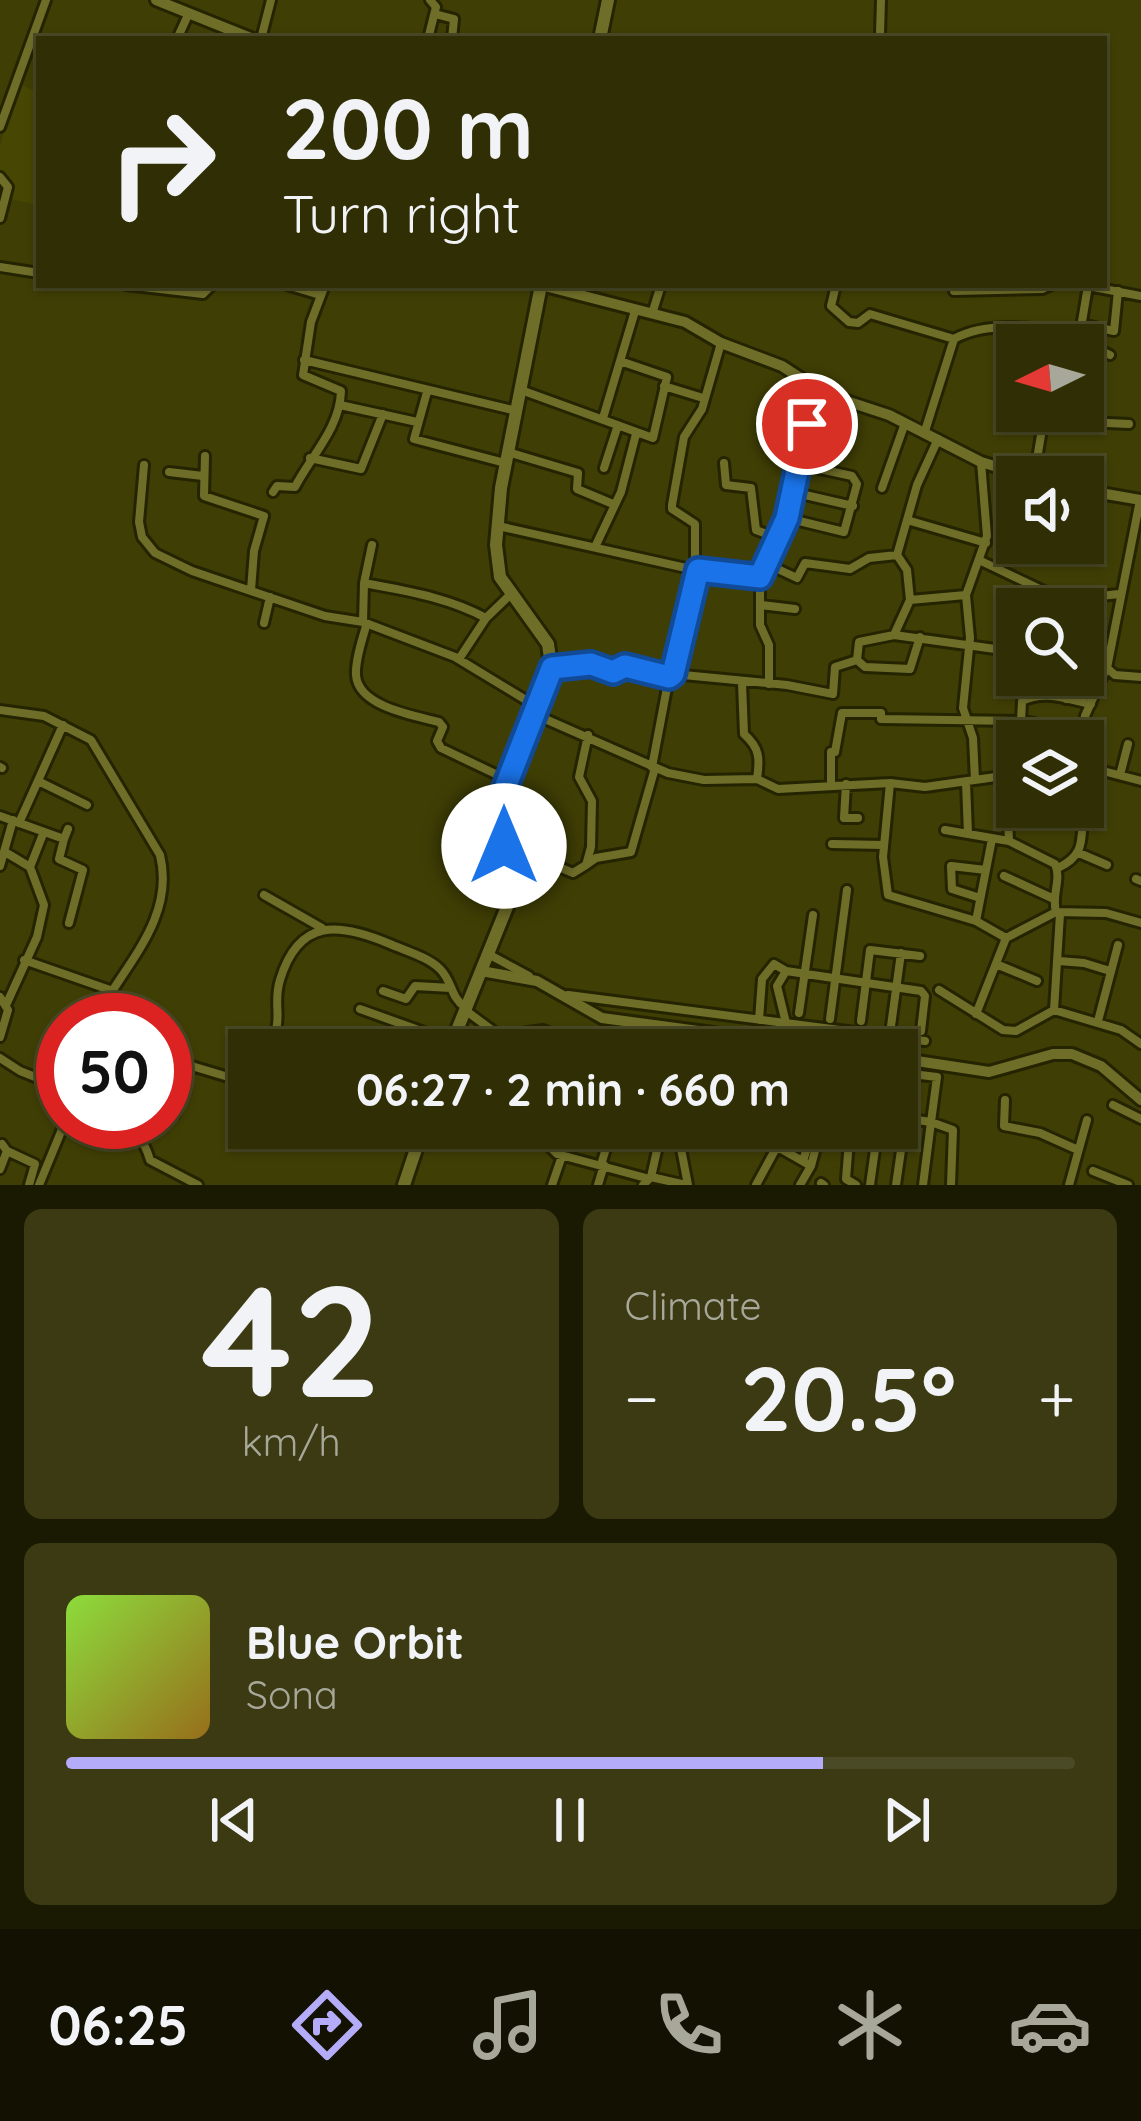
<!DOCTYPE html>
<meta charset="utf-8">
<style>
body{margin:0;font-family:Quicksand,sans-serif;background:#3b3a13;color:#f1f3f6;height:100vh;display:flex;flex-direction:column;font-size:45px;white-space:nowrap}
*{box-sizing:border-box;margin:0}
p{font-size:39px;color:#a7a89a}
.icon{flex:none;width:66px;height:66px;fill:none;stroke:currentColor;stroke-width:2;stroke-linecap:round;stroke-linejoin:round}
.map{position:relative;height:1185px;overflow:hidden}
.sheet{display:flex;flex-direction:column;gap:24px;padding:24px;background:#1a1902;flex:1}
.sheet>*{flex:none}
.top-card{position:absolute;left:36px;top:36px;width:1071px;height:252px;border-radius:0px;box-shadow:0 3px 9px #0004,0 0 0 3px #4a4a26;background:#2f2e04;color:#f1f3f6;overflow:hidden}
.needle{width:78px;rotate:265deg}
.fabs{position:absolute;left:996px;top:324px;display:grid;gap:24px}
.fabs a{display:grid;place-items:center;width:108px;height:108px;border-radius:0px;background:#2f2e04;box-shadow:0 3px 9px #0004,0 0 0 3px #4a4a26;font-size:60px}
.speed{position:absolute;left:36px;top:993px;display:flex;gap:24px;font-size:60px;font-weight:700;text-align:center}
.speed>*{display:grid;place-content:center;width:156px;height:156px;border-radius:50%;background:#2f2e04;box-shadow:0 3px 9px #0004,0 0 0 3px #4a4a26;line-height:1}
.speed .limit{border:18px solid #d22;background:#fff;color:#111}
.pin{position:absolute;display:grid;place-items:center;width:102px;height:102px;color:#fff;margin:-51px;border:6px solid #fff;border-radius:50%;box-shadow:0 3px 12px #0007}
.me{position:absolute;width:132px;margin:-66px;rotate:0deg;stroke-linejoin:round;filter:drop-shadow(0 0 9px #0008)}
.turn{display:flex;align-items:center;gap:42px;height:252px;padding:0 48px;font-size:54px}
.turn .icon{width:156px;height:156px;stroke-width:2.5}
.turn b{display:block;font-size:84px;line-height:102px}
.big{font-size:90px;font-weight:700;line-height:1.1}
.sheet .tile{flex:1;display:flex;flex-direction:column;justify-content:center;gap:18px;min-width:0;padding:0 42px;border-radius:18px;background:#3b3a13}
.sheet .dial{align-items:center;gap:0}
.dial b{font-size:156px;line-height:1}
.song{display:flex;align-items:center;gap:36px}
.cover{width:144px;height:144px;border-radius:18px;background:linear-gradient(135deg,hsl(90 70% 55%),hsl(40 70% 35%))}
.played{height:12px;border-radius:6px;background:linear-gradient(90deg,#b4acf9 75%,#4a4a26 75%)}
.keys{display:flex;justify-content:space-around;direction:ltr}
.heat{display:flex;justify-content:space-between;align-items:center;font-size:66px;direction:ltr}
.sheet .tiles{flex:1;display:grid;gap:24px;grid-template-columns:1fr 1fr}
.tile:last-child{grid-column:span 2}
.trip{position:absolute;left:228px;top:1029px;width:690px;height:120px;border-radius:0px;background:#2f2e04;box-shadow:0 3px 9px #0004,0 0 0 3px #4a4a26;font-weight:700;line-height:120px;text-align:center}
.dock{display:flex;height:192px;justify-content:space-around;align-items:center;background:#131202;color:#a7a89a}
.dock .icon{width:84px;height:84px}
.dock .active{color:#b4acf9}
.dock b{font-size:54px;color:#f1f3f6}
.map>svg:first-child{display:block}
</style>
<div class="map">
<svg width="1141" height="1185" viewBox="0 0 1141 1185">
<rect width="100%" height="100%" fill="#3f3e05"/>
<path fill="#474603" d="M 18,83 L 39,93 L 39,205 L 10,199 L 9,177 L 0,172 L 0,146 Z"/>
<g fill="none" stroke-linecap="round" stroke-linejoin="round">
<defs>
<path id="minor" d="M 435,14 L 454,19 L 452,39
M 880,34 L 881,0
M 177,39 L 188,15
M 261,39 L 271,0
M 428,39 L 436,7 L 430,0
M 0,127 L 46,0
M 0,177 L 8,187 L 0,218
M 0,267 L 39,273
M 126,285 L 203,294 L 212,285
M 287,285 L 320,295
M 836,285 L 831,306 L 849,322 L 858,323 L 870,314 L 954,339
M 954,291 L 1042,289 L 1051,285
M 652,314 L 661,285
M 1081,324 L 1114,331 L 1118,291
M 1080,340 L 1110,355
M 1078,345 L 1088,286 L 1141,296
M 304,360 L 517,411
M 664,386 L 703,398
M 521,390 L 653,438 L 667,377 L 620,361
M 427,392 L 414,439 L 505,463
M 340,405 L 417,422
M 603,418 L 635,311
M 1043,420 L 1129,424
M 925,431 L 954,339 C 988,320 1042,328 1079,334
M 508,452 L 578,473 L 577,489 L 613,504
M 205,456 L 204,496 L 264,516 L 254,551 L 251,590
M 310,458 L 361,469 L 383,414
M 724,463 L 726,485 L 751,488 L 756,530 L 778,538
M 144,465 L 139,522 L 142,537 L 155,553 L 192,571 L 325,616 L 363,622 L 455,657 L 539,708
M 604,468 L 618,425
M 169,472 L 203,476
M 1034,477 L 1045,411
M 882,488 L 905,423
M 273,492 L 277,486 L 295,487 C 311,456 340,428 341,391 L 303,375 L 311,322 L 325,285
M 792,492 L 853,506
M 1140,500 L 1107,668 L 1115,675 L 1141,677
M 787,518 L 844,532 L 857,484 L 852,476 L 797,464
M 907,520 L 986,543
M 498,526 L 695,570 L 760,577
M 596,545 L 621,492 L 636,434
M 897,555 L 907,570 L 910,600
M 981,561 L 1063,600 L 1119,594
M 765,563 L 797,578 L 805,563 L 850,569 L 869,558 L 897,555 L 917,485 L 938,439
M 695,570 L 695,524 L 672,509 L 672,505 L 684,437 L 702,409 L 721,343
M 364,583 L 372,545
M 761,605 L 795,609
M 363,622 L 364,583 C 406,591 447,597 486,618
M 264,623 L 270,597
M 366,626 C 362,641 355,660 356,675 C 358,707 416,716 439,722 L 443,727 L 437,741 L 441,748 L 508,780
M 894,635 L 1017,652
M 1083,649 L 1107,663
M 459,659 L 486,618 L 510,595
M 857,660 L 865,667 L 910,669 L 920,637
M 552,668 L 591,665 L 613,672 L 625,666 L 669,677
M 673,674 L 787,685 L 833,694 L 835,667 L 857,660 L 859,642 L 894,635 L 910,600 L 966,595
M 742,683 L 744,734 C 760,748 760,759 757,779
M 769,684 L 769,645 L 760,625 L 760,577 L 787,518 L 807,424 L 825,394
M 1066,699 L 1076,675
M 0,710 L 44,716 L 91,740 L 160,855 C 176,920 122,967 95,1020
M 536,715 L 668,773 L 704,780 L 757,779 L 778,789 L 890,783 L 925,787 L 1017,774
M 1085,716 L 1106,669
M 1021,721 L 1034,723
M 0,767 L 2,768
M 652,767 L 669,677 L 686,631 L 698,570
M 1120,775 L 1128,744
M 1006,777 L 1009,841 L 1055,864 C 1062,880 1051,895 1056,912 L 1106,913 L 1141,923
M 975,780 L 973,738 L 963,708 L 970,638 L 966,595 L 987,536 L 981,462
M 38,781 L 87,805
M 966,782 L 968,834
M 890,783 L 883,857 L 888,895 L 976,921 L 1006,938 L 976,1014
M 846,784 L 844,818 L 858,818
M 831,785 L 831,752 L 835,752 L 842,713 L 881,713 L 881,719 L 1021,721 L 1022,701 C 1045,690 1066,699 1091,704
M 1083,785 L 1103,771 L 1141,781
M 0,816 L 64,839 L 68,829
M 19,823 L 63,725
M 945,830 L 1009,841
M 64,839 L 59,859 L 83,870 L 69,923
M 832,844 L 884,845
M 5,852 L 30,867 L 44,905 L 37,937 L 7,1003
M 1079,853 L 1107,865
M 525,865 L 540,859 L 573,873 L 586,865 L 591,847 L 592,801 L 579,777 L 588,735
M 586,865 L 596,858 L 631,852 L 655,768
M 0,866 L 13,820
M 30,867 L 43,834
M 1058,868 C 1085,855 1081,841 1083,815 C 1083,804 1087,793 1089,783
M 1004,876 L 1054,899
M 1136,879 L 1141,881
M 264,895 L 322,928
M 980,898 L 952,889 L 951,866 L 986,870
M 976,921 L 992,839
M 1006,938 L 1056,912
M 488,954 L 529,976
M 24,960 L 110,990
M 1059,961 L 1084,963 L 1110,971
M 996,964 L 1037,981
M 939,990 L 1003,1030 L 1016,1031 L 1054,1010 L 1121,1030 L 1141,1044
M 383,991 L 406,999 L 415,986 L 451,988
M 568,995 L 925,1041
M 0,997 L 8,1010 L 0,1037
M 360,1009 L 452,1042
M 465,1010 L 500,1036 L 543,1030 L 592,1050
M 1054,1010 L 1060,914
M 799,1013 L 813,915
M 830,1019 L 847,890
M 759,1020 L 762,979 L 774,964 L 786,971 L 921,991 L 925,996 L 921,1031
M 861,1021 L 870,950 L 920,956
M 1098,1021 L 1118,945
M 786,1023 L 777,986 L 786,971
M 891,1026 L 901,953
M 264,1050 C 288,1022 271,1009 280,980 C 299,917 340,923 390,944 C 406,951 428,957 440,969 C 453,982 450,997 465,1007
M 0,1058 L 20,1071 L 63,1088
M 165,1058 L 235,1079 L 244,1077 L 249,1069
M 1005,1100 L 1004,1126 L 1040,1133 L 1078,1150
M 1113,1105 L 1141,1119
M 165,1113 L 175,1114 L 189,1066
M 102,1122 C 131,1133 141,1129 150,1160 L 198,1185
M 530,1128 L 554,1134
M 556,1128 L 551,1148 L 557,1154 L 646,1178
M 677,1128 L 688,1185
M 850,1128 L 846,1179 L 856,1185
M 776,1146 L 811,1166 L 821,1128
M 7,1151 L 35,1164 L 29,1185
M 803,1161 L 813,1128
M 601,1165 L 612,1128
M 0,1169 L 7,1151 L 2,1144
M 1093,1171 L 1128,1185
M 651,1177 L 686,1185
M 821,1183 L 824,1185
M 39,1185 L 65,1122
M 552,1185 L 562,1156
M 598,1185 L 604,1165
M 643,1185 L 651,1177 L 662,1128
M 756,1185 L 787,1128
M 800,1185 L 811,1166
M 870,1185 L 878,1128
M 896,1185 L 912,1074 L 937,1077 L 931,1122 L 897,1117
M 923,1185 L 931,1122 L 953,1130 L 951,1185
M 1069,1185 L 1087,1120"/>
<path id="tertiary" d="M 156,0 L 253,39
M 541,285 L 685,322 L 721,343 L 782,366 L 825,394 L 889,415 L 981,462 L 1030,477
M 1083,490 L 1141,500
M 481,971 L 537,981 L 602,1018 L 840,1050
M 897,1058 L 989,1072 L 1053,1054 L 1072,1054 L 1101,1066 L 1141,1100"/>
<path id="secondary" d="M 600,39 L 608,0
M 449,1050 L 524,865 L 521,857 L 496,839 L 493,821 L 552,673 L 548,644 L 500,577 L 496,545 L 501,488 L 541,285
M 404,1185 L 423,1128"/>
</defs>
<use href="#minor" stroke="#252400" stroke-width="14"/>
<use href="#tertiary" stroke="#252400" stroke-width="16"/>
<use href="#secondary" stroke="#252400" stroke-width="18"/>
<use href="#minor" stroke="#6f6e29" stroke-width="8"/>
<use href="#tertiary" stroke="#6f6e29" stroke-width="10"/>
<use href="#secondary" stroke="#6f6e29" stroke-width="12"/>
</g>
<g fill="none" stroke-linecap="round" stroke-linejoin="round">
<defs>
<path id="route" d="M 504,846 L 494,836 L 494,816 L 552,668 L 591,664 L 613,672 L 625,666 L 669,677 L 673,674 L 698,570 L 760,577 L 787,518 L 807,424"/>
</defs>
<use href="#route" stroke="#114b97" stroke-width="30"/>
<use href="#route" stroke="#1a73e8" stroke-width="21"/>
</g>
</svg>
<div class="fabs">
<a><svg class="needle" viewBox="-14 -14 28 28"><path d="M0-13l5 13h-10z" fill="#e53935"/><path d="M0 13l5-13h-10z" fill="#a7a89a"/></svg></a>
<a><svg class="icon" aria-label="sound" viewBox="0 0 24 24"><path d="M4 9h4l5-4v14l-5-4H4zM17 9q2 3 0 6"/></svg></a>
<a><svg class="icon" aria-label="search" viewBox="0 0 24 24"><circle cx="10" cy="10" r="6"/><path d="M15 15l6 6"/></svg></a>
<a><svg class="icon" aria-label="layers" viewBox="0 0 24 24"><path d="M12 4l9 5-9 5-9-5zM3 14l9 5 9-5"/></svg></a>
</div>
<div class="speed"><div class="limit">50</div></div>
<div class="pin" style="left:807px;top:424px;background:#d93025"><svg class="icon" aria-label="arrive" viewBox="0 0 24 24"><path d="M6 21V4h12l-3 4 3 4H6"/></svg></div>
<svg class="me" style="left:504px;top:846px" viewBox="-20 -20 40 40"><circle r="19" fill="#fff"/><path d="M0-13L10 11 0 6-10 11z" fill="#1a73e8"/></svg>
<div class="trip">06:27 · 2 min · 660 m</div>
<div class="top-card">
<div class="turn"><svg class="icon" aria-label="right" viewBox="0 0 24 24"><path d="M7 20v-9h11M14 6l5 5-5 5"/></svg><div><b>200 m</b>Turn right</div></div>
</div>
</div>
<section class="sheet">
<div class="tiles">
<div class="tile dial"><b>42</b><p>km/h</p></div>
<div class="tile"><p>Climate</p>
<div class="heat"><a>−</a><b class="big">20.5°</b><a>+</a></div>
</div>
<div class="tile">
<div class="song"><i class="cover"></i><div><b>Blue Orbit</b><p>Sona</p></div></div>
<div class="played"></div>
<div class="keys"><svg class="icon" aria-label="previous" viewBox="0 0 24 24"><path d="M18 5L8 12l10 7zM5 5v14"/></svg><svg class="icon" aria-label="pause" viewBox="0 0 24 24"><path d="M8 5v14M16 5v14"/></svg><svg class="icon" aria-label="next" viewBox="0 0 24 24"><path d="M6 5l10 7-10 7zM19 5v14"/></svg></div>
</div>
</div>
</section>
<nav class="dock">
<b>06:25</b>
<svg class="icon active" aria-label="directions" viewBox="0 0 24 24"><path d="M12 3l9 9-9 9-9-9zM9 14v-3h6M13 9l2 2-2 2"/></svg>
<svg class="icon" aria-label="music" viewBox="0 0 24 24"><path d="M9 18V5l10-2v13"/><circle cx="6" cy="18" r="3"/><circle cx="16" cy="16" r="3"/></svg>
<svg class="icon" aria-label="phone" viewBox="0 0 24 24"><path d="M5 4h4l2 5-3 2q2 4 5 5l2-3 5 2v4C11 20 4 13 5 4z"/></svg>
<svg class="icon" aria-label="climate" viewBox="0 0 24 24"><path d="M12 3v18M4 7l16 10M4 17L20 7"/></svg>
<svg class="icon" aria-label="car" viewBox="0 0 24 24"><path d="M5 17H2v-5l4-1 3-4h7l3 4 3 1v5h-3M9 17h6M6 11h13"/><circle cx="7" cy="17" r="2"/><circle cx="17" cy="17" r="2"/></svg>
</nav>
